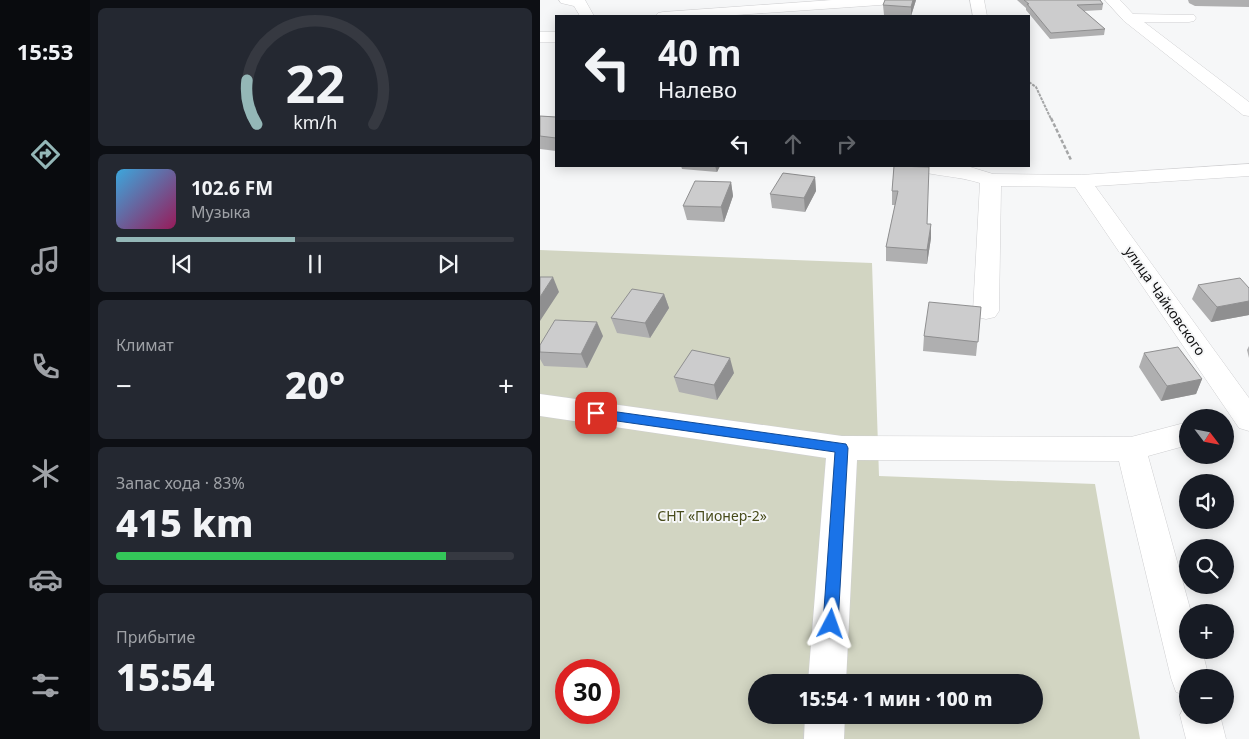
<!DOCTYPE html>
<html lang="ru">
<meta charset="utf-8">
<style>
body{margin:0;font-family:"Noto Sans",sans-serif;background:#242831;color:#f1f3f6;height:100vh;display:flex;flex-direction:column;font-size:19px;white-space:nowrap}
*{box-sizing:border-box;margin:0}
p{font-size:16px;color:#9ea1a6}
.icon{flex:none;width:28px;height:28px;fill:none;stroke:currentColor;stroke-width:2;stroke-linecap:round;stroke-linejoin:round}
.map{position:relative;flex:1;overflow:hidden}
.sheet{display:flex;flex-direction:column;gap:8px;padding:8px;background:#0d0f14;width:450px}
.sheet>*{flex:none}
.hud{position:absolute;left:15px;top:15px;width:475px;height:152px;border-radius:0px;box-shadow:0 2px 12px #0003;background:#171b24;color:#f1f3f6;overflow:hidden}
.needle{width:32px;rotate:122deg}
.tools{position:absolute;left:639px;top:409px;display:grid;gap:10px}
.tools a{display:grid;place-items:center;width:55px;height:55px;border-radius:50%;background:#171b24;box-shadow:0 2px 12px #0003;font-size:25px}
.speed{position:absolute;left:15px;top:659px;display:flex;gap:10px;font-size:25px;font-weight:700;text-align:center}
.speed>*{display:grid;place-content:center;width:65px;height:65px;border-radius:50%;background:#171b24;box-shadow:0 2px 12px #0003;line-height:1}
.speed .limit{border:8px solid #d22;background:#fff;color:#111}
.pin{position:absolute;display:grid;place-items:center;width:42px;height:42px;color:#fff;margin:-21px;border-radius:10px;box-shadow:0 2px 8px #0006}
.me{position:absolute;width:55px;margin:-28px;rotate:4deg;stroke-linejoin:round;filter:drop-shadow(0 0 4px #0008)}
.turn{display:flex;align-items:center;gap:18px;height:105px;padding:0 20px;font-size:22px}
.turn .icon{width:65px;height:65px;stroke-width:2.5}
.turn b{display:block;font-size:35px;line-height:42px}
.lanes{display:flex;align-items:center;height:48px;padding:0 20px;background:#0003;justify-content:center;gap:25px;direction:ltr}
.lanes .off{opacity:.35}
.big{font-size:38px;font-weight:800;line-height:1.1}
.sheet .widget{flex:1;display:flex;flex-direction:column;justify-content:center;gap:8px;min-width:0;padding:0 18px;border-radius:8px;background:#242831}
.sheet .dial{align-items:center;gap:0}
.dial svg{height:130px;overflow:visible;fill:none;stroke:#363941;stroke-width:7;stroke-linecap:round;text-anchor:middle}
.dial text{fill:#f1f3f6;stroke:none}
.song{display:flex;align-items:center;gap:15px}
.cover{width:60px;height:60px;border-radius:8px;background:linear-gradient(135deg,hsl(200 70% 55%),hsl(330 70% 35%))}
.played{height:5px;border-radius:2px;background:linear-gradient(90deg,#94b7b7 45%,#363941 45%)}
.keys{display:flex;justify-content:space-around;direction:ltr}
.heat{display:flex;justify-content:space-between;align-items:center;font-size:28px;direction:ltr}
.charge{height:8px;border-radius:4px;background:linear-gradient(90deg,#34c759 83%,#363941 0)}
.trip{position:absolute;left:208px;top:674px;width:295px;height:50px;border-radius:25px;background:#171b24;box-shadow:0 2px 12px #0003;font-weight:800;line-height:50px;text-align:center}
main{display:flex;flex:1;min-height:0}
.menu{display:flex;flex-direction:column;width:90px;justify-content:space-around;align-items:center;background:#090b0e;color:#9ea1a6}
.menu .icon{width:35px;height:35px}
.menu .on{color:#94b7b7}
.menu b{font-size:22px;color:#f1f3f6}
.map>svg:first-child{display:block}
</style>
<main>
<nav class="menu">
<b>15:53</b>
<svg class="icon on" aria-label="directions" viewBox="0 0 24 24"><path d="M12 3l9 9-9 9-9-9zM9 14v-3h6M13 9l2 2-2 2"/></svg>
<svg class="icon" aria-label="music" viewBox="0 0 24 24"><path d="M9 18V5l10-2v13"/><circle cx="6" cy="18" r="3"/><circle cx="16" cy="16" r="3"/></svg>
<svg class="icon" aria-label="phone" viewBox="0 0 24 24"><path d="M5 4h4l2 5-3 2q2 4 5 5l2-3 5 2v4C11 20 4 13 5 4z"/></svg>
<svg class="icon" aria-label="climate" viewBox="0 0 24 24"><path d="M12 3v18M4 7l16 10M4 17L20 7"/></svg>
<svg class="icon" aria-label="car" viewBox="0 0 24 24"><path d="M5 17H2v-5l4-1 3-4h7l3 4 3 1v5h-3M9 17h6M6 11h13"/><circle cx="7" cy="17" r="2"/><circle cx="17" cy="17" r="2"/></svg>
<svg class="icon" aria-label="filters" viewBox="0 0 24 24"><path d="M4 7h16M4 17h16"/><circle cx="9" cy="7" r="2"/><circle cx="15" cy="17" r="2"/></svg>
</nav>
<section class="sheet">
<div class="widget dial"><svg viewBox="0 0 100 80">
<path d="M14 69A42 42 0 1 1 86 69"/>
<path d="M14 69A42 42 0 0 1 8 42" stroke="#94b7b7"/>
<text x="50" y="56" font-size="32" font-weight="700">22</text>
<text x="50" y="72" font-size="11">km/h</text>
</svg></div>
<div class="widget">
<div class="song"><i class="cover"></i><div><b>102.6 FM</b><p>Музыка</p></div></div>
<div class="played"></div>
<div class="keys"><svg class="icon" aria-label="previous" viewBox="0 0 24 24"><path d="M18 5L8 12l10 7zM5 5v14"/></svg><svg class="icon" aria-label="pause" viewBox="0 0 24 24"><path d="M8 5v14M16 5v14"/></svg><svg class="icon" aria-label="next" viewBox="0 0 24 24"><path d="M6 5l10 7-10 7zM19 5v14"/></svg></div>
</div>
<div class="widget"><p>Климат</p>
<div class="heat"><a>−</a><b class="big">20°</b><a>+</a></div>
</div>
<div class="widget"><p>Запас хода · 83%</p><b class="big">415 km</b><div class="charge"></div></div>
<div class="widget"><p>Прибытие</p><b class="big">15:54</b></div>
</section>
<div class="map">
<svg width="709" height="739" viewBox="0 0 709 739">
<rect width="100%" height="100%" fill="#f6f7f8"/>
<path fill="#d2d5c2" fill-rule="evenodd" d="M 0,250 L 332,263 L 339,476 L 555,484 L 600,739 L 0,739 ZM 26,670 L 69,670 L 69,712 L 26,712 ZM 216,682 L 494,682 L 494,715 L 216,715 Z"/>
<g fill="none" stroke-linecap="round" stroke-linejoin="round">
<defs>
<path id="minor" d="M 19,0 L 45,0 L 54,16 L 40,16 L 34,6 L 21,3 Z
M 292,0 L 361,0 L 359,3 L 354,4 L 182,16 L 116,16 L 118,13 L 123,12 Z
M 430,0 L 444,0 L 447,16 L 433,16 Z
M 565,0 L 580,0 L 593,14 L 654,15 L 656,18 L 654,21 L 649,22 L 604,22 L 709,102 L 709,116 L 703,115 L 584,21 Z
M 0,32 L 16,32 L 16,42 L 0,42 Z
M 709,164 L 709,176 L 555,186 L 709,398 L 709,431 L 699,428 L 535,187 L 461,186 L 459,311 L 455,317 L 446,319 L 437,317 L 433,311 L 440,183 C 418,176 395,176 373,170 L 370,166 L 427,166 L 453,174 L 541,175 Z
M 0,394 L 302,436 L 591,437 L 648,422 L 648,445 L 608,456 L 651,612 L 648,612 L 648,650 L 662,650 L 669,678 L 648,678 L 648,696 L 636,692 L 631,678 L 579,461 L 317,460 L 306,682 L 268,682 L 286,458 L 0,416 Z
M 648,700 L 648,715 L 680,715 L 686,739 L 646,739 L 640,715 Z
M 265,715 L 305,715 L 304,739 L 264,739 Z"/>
</defs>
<use href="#minor" stroke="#cfcfd1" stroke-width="1"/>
<path stroke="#a5a6a7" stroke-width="2" stroke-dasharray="3 1" stroke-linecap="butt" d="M 489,82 L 496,87 L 511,119"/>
<path stroke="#a5a6a7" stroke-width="2.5" stroke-dasharray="4 2" stroke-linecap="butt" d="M 511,118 L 531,160"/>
<use href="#minor" fill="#fff" fill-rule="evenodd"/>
</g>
<path fill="#afafb0" d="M 345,0 L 376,0 L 371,16 L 344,15 L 343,5 Z
M 477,0 L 560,0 L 563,4 L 562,10 L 544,11 L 565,29 L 564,35 L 510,39 L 486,10 L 486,8 Z
M 648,0 L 709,0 L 709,7 L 655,6 L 649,3 Z
M 0,116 L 16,117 L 16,151 L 0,149 Z
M 141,166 L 180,166 L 177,172 L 142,169 Z
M 354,166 L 387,224 L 391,238 L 387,264 L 346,261 L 346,247 L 355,205 L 352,205 L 352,191 Z
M 275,177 L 276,191 L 265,212 L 232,208 L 230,194 Z
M 191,182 L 193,196 L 184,222 L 147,220 L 143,206 Z
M 658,285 L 709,288 L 709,315 L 671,322 L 652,299 Z
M 124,294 L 129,308 L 110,338 L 77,333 L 71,318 Z
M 441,307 L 436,356 L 383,351 L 384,336 Z
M 63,336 L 47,368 L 4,366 L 0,359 L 0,345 Z
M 709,346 L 709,358 L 707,350 Z
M 604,353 L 662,379 L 656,394 L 621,401 L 599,367 Z
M 194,373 L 177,400 L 139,392 L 134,377 Z"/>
<path fill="#8f8f90" d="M 373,0 L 376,0 L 371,16 L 371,7 Z
M 175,166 L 180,166 L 177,172 Z
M 275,177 L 276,191 L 265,212 L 264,198 Z
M 191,182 L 193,196 L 184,222 L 181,207 Z
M 391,224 L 391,238 L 387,264 L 387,250 Z
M 13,277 L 19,292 L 0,321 L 0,297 Z
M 124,294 L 129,308 L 110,338 L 105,323 Z
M 709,301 L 709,315 L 671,322 L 677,307 Z
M 57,322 L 63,336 L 47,368 L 41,354 Z
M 190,358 L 194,373 L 177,400 L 174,385 Z
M 662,379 L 656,394 L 621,401 L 627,386 Z"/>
<path fill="#cccccd" stroke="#8f8f90" d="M 345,0 L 373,0 L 371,7 L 343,5 Z
M 484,0 L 560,0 L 563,4 L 537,5 L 565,29 L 511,33 L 487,4 L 489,4 Z
M 0,116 L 16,117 L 16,138 L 0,136 Z
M 354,166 L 389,167 L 387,224 L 391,224 L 387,250 L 346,247 L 358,191 L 352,191 Z
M 243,173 L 275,177 L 264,198 L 230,194 Z
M 155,181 L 191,182 L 181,207 L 143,206 Z
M 0,277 L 13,277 L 0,297 Z
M 700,278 L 709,288 L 709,301 L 677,307 L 658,285 Z
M 92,289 L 124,294 L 105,323 L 71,318 Z
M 389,302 L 441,307 L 438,342 L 384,336 Z
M 15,320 L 57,322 L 41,354 L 0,352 L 0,345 Z
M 638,347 L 662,379 L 627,386 L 604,353 Z
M 152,350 L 190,358 L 174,385 L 134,377 Z"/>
<path fill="#1a73e8" stroke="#114b97" d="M 56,409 L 306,444 L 308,448 L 298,624 L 296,629 L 291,631 L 285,629 L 283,624 L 295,452 L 56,418 L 52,416 L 50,413 L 52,410 Z"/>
<g text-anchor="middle" stroke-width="4" stroke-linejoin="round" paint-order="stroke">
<g font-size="14" fill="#121213" stroke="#f6f7f8">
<text transform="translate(625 301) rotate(55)" y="5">улица Чайковского</text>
</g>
<g font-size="14" fill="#474b1a" stroke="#f6f7f8">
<text x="172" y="521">СНТ «Пионер-2»</text>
</g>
</g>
</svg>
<div class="tools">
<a><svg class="needle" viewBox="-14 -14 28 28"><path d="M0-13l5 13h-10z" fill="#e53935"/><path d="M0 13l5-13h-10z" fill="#9ea1a6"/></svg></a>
<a><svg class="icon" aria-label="sound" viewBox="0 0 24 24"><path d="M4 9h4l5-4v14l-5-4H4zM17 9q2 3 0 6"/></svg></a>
<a><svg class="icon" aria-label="search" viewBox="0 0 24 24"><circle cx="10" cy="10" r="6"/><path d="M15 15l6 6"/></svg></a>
<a>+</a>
<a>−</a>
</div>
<div class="speed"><div class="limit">30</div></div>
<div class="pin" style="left:56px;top:413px;background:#d93025"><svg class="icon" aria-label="arrive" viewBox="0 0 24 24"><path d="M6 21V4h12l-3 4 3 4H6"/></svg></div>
<svg class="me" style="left:291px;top:624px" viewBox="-20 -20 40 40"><path d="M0-17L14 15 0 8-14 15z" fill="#1a73e8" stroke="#fff" stroke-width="4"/></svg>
<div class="trip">15:54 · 1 мин · 100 m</div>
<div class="hud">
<div class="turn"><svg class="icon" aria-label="left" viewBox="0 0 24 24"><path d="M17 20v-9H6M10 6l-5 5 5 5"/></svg><div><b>40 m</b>Налево</div></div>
<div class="lanes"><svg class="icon" aria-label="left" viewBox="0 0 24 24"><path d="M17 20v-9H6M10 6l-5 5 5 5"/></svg><svg class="icon off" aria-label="ahead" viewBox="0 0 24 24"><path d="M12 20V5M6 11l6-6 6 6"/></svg><svg class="icon off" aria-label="right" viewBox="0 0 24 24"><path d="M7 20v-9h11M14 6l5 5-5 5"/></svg></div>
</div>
</div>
</main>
